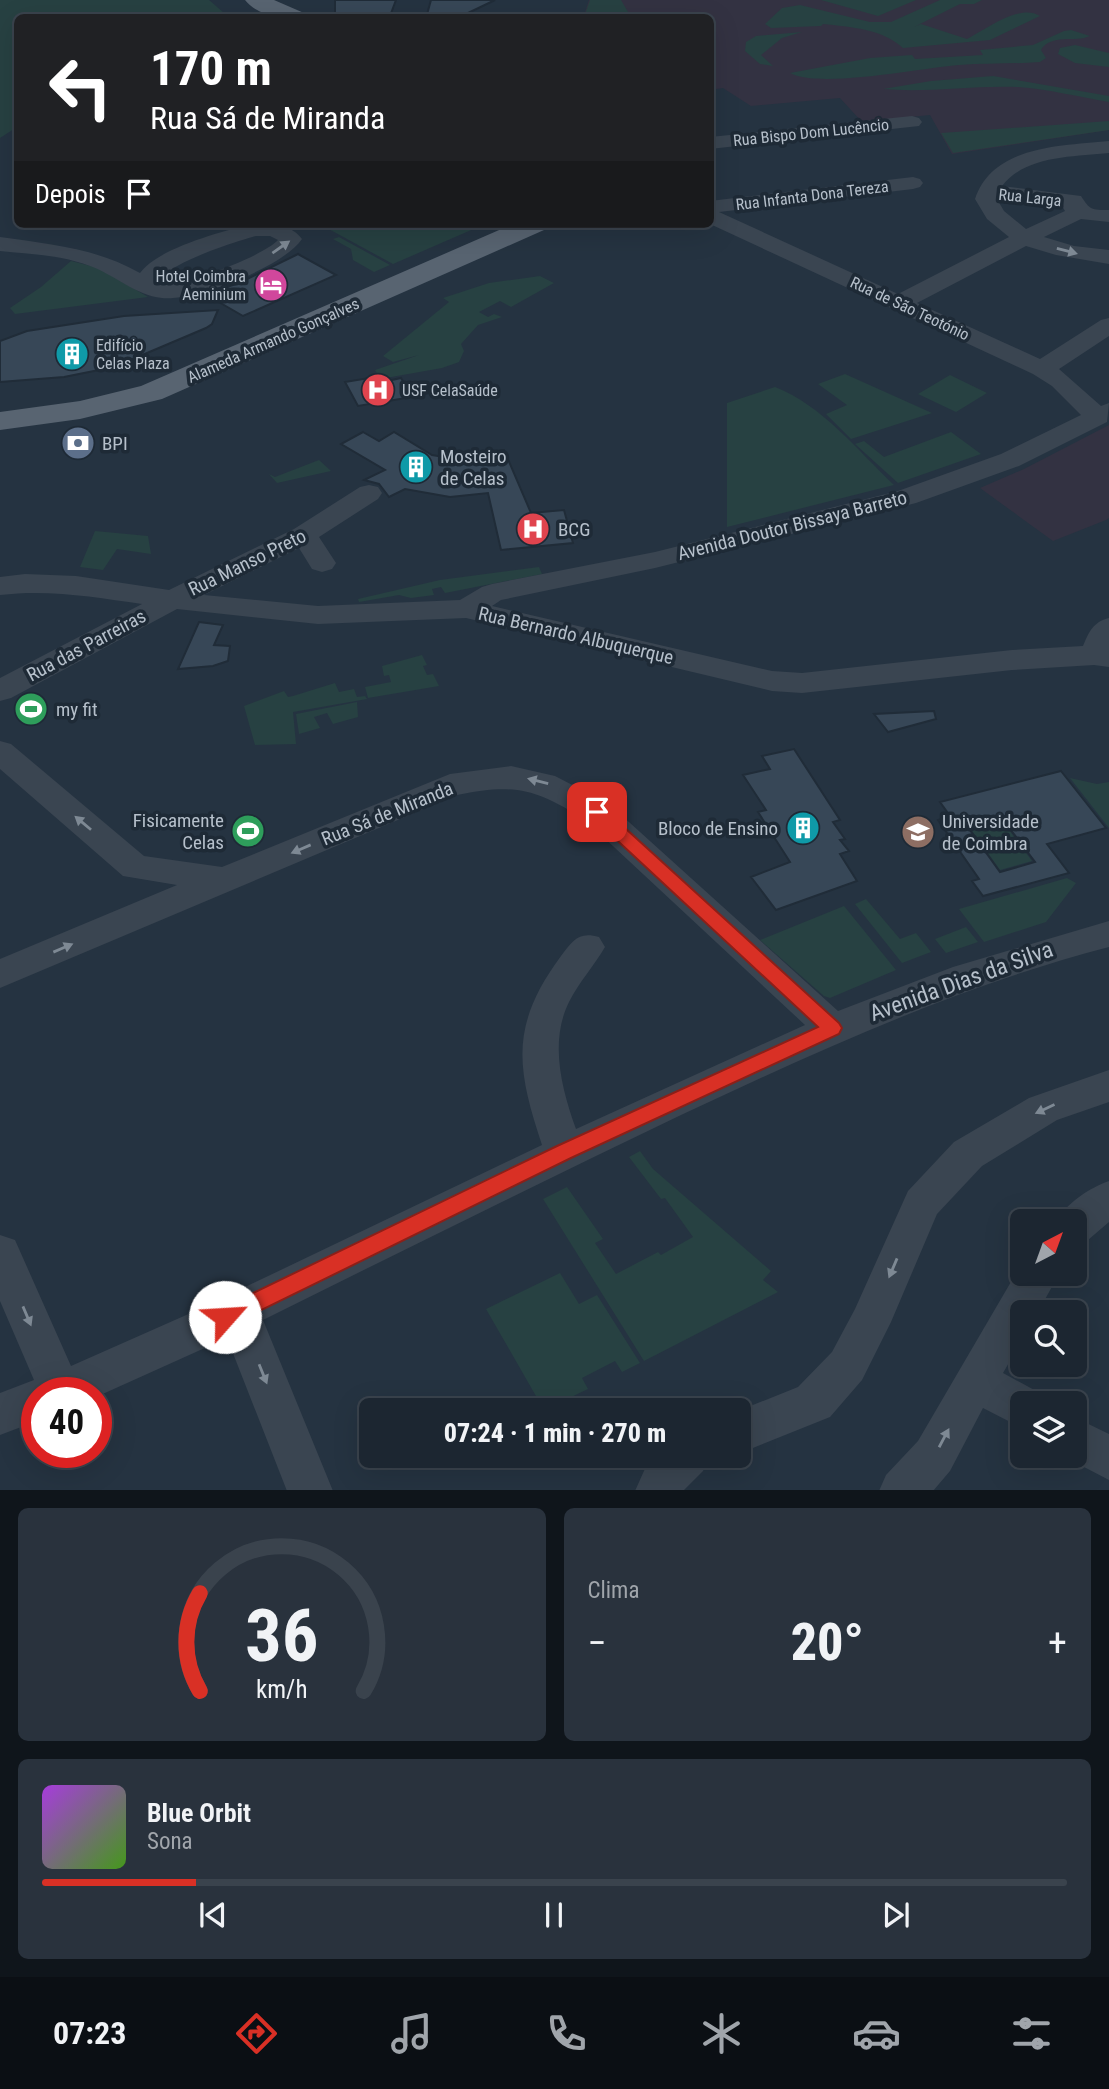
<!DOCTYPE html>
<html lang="pt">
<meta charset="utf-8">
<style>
body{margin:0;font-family:"Roboto Condensed",sans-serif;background:#29323d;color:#f1f3f6;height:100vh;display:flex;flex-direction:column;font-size:26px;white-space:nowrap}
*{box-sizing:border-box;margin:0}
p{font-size:23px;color:#a0a5ab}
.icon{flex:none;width:38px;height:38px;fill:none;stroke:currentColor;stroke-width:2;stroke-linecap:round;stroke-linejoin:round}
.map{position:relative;height:1490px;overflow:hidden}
.details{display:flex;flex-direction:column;gap:18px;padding:18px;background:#0f151b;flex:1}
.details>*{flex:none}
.top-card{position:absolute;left:14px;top:14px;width:700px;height:214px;border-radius:10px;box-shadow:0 7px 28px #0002,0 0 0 2px #3a434d;background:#202124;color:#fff;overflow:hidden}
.needle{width:46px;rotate:41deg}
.tools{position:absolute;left:1010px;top:1209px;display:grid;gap:14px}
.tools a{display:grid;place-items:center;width:77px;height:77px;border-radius:10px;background:#1c2631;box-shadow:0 7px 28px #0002,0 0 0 2px #3a434d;font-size:35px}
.speed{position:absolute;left:21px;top:1377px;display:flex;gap:14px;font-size:35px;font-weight:700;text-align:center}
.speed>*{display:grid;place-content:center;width:91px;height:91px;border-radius:50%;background:#1c2631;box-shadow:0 7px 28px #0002,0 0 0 2px #3a434d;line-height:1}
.speed .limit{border:10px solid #d22;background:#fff;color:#111}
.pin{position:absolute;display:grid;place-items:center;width:60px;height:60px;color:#fff;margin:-30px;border-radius:14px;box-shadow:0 4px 10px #0006}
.me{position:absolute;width:77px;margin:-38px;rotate:64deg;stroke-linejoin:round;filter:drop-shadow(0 0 5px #0008)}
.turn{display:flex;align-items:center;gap:24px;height:147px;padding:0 21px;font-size:32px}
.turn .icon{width:91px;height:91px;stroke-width:2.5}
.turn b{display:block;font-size:49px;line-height:60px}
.then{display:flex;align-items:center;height:66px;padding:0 21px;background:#0003;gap:14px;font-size:26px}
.big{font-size:52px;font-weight:800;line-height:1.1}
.details .tile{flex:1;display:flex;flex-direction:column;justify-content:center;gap:10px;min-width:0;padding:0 24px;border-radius:10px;background:#29323d}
.details .dial{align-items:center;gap:0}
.dial svg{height:182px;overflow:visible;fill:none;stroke:#3a434d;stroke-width:7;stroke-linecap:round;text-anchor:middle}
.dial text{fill:#f1f3f6;stroke:none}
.song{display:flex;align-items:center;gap:21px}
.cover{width:84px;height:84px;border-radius:10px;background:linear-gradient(135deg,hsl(280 70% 55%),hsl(100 70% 35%))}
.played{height:7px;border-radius:4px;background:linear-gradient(90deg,#d93025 15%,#3a434d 15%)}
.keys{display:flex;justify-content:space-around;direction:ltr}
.heat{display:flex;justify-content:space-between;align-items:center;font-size:38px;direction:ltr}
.details .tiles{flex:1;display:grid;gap:18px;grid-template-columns:1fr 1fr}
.tile:last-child{grid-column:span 2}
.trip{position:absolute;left:359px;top:1398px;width:392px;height:70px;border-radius:10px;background:#1c2631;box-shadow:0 7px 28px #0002,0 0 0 2px #3a434d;font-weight:800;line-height:70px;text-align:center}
.menu{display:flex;height:112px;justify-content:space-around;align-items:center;background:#0b0f14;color:#a0a5ab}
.menu .icon{width:49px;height:49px}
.menu .active{color:#d93025}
.menu b{font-size:32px;color:#f1f3f6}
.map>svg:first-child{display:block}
</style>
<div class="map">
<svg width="1109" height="1491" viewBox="0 0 1109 1491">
<rect width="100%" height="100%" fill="#253341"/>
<path fill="#333242" d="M 589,0 L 1109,0 L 1109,130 L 952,154 L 930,115 L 862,122 L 840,98 L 751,106 L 723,88 L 710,90 L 710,18 L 583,18 Z
M 1109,425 L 1109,518 L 1106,520 L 1053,541 L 980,488 L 1024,469 Z"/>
<path fill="#274142" d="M 0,0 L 209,0 L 224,13 L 222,18 L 18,18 L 17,127 L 0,138 Z
M 590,0 L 621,0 L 631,17 L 584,17 Z
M 821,0 L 916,0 L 878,16 Z
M 940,0 L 982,0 L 974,4 L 960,4 L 914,27 L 921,24 L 967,39 C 987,29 1020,3 1040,16 L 990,40 L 903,48 C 883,29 850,27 823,24 L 821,26 L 771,28 L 765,24 L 782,8 L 800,5 L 870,22 L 891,22 Z
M 1071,30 L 1090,36 C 1075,43 1051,33 1041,50 L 1046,58 L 1040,62 C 1013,64 986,63 959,65 C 922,68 819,89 790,73 L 870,58 L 912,55 L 915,59 L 983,55 L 980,50 L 1033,45 L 1064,31 Z
M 802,32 L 782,38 L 761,55 L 773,66 L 760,64 L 745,51 L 746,42 L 756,36 Z
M 1075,45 L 1109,53 L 1109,67 L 1075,63 L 1058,54 L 1060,48 Z
M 993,76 L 1109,96 L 1109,102 C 1079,97 1048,89 1018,87 C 973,85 928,93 883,89 L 931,81 Z
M 1109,121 L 1109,130 L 953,153 L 941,133 Z
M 333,224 L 349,224 L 370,230 L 407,230 L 422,224 L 485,224 L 393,264 L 325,227 Z
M 339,237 L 390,265 L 374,272 L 353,260 L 351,249 L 333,239 Z
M 71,261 L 99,268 L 148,297 L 15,314 L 10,308 L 41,287 Z
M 540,276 L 554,283 L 511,307 L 500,301 L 479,312 L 488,317 L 494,314 L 502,317 L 478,325 L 461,344 L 464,351 L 459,362 L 442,368 L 380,379 L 375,370 L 419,355 L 393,362 L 383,356 L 449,302 L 443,298 L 489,283 Z
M 845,374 L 932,413 L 851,439 L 826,414 L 847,405 L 818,384 Z
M 950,375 L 987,393 L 956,412 L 918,394 Z
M 775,387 C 822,405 858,451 894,485 L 727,527 L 727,403 Z
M 951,432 L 981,454 L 898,483 L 855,444 L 864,441 L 884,457 Z
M 319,460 L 331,471 L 277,483 L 269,474 L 275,477 Z
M 95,531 L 148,536 L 151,554 L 117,549 L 103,570 L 80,567 Z
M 539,567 L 542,574 L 445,593 L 441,587 L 432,589 L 434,595 L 411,598 L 399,595 L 359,602 L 358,599 L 440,580 Z
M 422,655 L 427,665 L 423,666 L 427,675 L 433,674 L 439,686 L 368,698 L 365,687 L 391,682 L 389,675 L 384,676 L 382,666 Z
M 335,683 L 339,692 L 354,689 L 357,697 L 365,696 L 367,699 L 293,712 L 296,744 L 255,745 L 244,706 L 284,691 L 288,697 L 293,696 Z
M 357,702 L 358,717 L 333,724 L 327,713 L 314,717 L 320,728 L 299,734 L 296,714 Z
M 1070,778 L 1097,784 L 1109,782 L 1109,828 Z
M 1004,823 L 1032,861 L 1000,870 L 972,831 Z
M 1067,878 L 1076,883 L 1046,922 L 984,942 L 959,909 Z
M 866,899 L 900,939 L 916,933 L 931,952 L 902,963 L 855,904 Z
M 844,906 L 896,970 L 830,998 L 824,996 L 760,940 Z
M 966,927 L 978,942 L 946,953 L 935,939 Z
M 640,1151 L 653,1169 L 771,1271 L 763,1280 L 778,1292 L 644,1361 L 543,1199 L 567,1187 L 603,1239 L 595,1243 L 616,1274 L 658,1252 L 661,1255 L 693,1237 L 665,1198 L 661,1199 L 629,1157 Z
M 560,1273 L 579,1304 L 597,1295 L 640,1363 L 622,1372 L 615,1361 L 582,1378 L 588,1389 L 544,1410 L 486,1309 Z"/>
<path fill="#374757" stroke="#202c38" stroke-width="2" fill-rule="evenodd" d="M 335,0 L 396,0 L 390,16 L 335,15 Z
M 431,0 L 495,0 L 466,14 L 466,18 L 426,18 Z
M 298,254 L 336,275 L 243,316 L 205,294 L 239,283 Z
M 218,310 L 212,324 L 206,328 L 114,367 L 64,377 L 0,382 L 0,341 L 27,331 L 124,316 Z
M 375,377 L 378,383 L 401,378 L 412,397 L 358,406 L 345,382 Z
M 363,432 L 379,441 L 394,432 L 432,455 L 444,457 L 504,450 L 531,513 L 564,510 L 573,543 L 501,550 L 488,493 L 450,497 L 405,489 L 389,497 L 379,484 L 364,480 L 385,470 L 341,444 Z
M 199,622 L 223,625 L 214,645 L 230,646 L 228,661 L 213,666 L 178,669 Z
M 934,711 L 936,719 L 888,732 L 874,714 Z
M 794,749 L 840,820 L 833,822 L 845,839 L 840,840 L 849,851 L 840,854 L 857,881 L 776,910 L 751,877 L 790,862 L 758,812 L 766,810 L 743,775 L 770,769 L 762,756 Z
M 1061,771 L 1106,828 L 1047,844 L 1069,873 L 983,896 L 972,881 L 979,879 L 938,820 L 950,816 L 940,802 ZM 1004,821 L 1035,862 L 1000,872 L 970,830 Z"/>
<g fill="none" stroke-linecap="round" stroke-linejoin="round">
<path fill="#3a4551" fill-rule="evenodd" d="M 912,116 L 919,118 L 922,122 L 919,126 L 710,149 L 710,137 Z
M 1109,141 L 1109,153 C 1073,157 1026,155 1002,186 L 1073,195 L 1081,196 C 1090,210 1091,210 1109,210 L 1109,222 L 1081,219 L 1044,237 L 1074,246 L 1109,250 L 1109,264 L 1056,255 L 1026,246 L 917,303 L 1040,359 L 1101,320 L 1109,318 L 1109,336 L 1059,369 L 1101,406 L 1109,403 L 1107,422 L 1019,466 L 916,503 L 655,568 L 501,600 L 492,606 L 772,671 L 802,673 L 1012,650 L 1083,646 C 1089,632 1093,622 1109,618 L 1109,667 L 1094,665 L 1012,670 L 802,693 L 772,691 L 466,618 L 318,624 L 177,609 L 11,698 L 0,701 L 0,678 L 142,604 C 95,597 48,589 0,595 L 0,577 L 25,574 L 76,576 L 169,590 L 294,529 L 360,487 L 369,485 L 378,487 L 382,493 L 378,499 L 319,537 L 336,563 L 332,569 L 322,572 L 312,569 L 299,548 L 204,595 L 318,606 L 460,600 L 482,587 L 492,584 L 655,552 L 898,491 L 1001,454 L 1081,415 L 1052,386 L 1033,374 L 710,224 L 710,201 L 913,177 L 920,179 L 923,183 L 920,187 L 913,189 L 719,212 L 898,294 L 1009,237 L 987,219 L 975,199 C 993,145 1061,146 1109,141 ZM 997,199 L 1062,206 L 1065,211 L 1026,229 L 1004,211 Z
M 253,224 C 271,224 290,223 302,239 C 283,267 196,301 162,298 C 135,295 115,275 90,266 C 61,255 30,254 0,251 L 0,237 C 49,244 96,248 140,273 C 158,248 223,231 253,224 ZM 256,236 L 270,236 L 278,240 C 262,257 182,287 158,283 C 163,265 236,241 256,236 Z
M 0,741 L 11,744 L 144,856 L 222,867 L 450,774 L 511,766 L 555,776 L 609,804 L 838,1011 L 953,967 L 1109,921 L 1109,947 C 959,986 820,1050 681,1115 C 541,1182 402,1251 263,1320 L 333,1491 L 287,1491 L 227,1338 L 96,1397 L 96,1393 L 37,1393 L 37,1421 L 0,1435 L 0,1393 L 34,1380 L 0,1301 L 0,1235 L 15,1240 L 71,1366 L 193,1312 L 542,1145 C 516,1067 510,1025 561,956 C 573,940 579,931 599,937 L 605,947 C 594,966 579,982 569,1002 C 549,1042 562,1090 576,1129 L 805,1025 L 585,820 C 536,789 515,783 457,795 L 0,988 L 0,959 L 177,885 L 123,876 L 0,769 Z
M 1109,1070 L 1109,1102 L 1057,1120 L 982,1166 L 937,1214 L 891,1322 L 862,1380 L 830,1417 L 738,1454 L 738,1411 L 798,1387 L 832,1352 L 855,1309 L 908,1191 L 954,1142 L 1029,1098 Z
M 1109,1181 L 1109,1222 L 1088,1240 L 1074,1245 L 1074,1222 L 1056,1222 C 1065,1204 1091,1187 1109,1181 Z
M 1022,1263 L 1022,1274 L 1059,1274 L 1038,1312 L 1022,1312 L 1022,1340 L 1003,1373 L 1038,1392 L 1042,1404 L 1022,1404 L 1022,1428 L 983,1408 L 950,1471 L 933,1491 L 879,1491 L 886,1475 L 918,1441 Z
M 1074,1417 L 1109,1434 L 1109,1480 L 1063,1456 L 1074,1456 Z
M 655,1456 L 709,1456 L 703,1471 L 683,1491 L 635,1491 L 648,1462 Z"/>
<path fill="#586471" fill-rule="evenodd" d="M 245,0 L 274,0 L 304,13 L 307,18 C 286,18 259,18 245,0 Z
M 513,224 L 548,224 L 544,230 L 162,399 L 80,419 L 0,430 L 0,412 L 80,401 L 141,386 Z"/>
</g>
<defs><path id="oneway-solid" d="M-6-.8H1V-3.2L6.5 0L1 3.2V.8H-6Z" transform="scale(1.75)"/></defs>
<g fill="#7e8994">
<use href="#oneway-solid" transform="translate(281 247) rotate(-35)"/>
<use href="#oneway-solid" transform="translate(1067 251) rotate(15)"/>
<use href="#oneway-solid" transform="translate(538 781) rotate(-166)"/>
<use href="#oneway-solid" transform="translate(83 823) rotate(-140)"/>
<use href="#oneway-solid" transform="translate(301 849) rotate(157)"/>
<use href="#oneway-solid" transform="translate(63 948) rotate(-23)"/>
<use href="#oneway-solid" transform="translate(1045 1109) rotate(155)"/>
<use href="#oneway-solid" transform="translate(893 1268) rotate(113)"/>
<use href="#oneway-solid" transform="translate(27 1316) rotate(67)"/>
<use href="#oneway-solid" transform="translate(263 1374) rotate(68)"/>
<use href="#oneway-solid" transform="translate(944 1438) rotate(-62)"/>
</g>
<path fill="#d93025" stroke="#8d1f18" stroke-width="2" d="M 597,806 L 603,808 L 839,1023 L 842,1028 L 839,1034 L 571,1158 L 233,1324 L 225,1326 L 218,1324 L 215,1317 L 218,1310 L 557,1146 L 818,1027 L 592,817 L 589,812 Z"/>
<defs>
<symbol id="hotel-disc" viewBox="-11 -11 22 22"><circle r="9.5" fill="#d1479c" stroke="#1e2a36"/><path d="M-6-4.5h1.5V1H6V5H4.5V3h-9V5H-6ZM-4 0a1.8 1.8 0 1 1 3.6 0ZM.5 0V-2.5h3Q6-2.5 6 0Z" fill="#fff"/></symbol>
<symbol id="building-disc" viewBox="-11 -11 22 22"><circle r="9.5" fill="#0f9aa8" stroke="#1e2a36"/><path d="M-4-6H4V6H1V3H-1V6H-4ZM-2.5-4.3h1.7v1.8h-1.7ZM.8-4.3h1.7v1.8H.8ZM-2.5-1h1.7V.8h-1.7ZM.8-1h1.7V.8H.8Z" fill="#fff"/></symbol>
<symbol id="hospital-disc" viewBox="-11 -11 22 22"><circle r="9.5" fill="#e0444e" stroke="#1e2a36"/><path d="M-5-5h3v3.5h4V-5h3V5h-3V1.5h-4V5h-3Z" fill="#fff"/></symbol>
<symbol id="bank-disc" viewBox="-11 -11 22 22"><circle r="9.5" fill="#5c6f8a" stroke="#1e2a36"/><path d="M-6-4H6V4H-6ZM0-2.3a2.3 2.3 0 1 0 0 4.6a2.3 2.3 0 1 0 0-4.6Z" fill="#fff"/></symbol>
<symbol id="stadium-disc" viewBox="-11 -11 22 22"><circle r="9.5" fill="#2e9e5b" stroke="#1e2a36"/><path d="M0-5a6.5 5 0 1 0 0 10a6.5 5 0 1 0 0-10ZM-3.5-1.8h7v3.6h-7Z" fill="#fff"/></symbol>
<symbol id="university-disc" viewBox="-11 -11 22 22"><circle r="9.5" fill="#8d6e63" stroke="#1e2a36"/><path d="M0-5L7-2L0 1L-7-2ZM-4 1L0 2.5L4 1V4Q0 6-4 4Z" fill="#fff"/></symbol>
</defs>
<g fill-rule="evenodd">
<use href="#hotel-disc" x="252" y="266" width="38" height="38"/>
<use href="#building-disc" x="53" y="335" width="38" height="38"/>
<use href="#hospital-disc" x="359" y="371" width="38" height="38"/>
<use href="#bank-disc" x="59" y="424" width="38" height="38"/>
<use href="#building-disc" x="397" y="448" width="38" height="38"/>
<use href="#hospital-disc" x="514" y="510" width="38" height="38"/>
<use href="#stadium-disc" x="12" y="690" width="38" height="38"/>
<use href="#building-disc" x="784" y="809" width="38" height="38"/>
<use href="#stadium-disc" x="229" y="812" width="38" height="38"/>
<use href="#university-disc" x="899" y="813" width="38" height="38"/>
</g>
<g text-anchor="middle" stroke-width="7" stroke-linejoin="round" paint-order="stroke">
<g font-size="16" fill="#b6c0cb" stroke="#1e2a36">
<text transform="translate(811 132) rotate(-6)" y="6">Rua Bispo Dom Lucêncio</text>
<text transform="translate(812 195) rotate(-7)" y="6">Rua Infanta Dona Tereza</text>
<text transform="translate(1030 197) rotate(6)" y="6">Rua Larga</text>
<text transform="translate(910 308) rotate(25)" y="6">Rua de São Teotónio</text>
<text transform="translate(273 340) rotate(-24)" y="6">Alameda Armando Gonçalves</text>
</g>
<g font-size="16" fill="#b6c0cb" stroke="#1e2a36" text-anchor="start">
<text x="246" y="282" text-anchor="end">Hotel Coimbra<tspan x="246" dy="18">Aeminium</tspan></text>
<text x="96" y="351">Edifício<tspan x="96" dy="18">Celas Plaza</tspan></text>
<text x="402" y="396">USF CelaSaúde</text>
</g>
<g font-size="19" fill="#b6c0cb" stroke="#1e2a36" text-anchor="start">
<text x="102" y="450">BPI</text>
<text x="440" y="463">Mosteiro<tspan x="440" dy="22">de Celas</tspan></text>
<text x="558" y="536">BCG</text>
<text x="56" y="716">my fit</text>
<text x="224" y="827" text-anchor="end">Fisicamente<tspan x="224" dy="22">Celas</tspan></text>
<text x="942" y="828">Universidade<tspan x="942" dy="22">de Coimbra</tspan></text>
<text x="778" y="835" text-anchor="end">Bloco de Ensino</text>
</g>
<g font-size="19" fill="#b6c0cb" stroke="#1e2a36">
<text transform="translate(792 525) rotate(-14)" y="7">Avenida Doutor Bissaya Barreto</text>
<text transform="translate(247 562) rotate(-26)" y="7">Rua Manso Preto</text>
<text transform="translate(576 635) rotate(13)" y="7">Rua Bernardo Albuquerque</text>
<text transform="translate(86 645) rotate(-28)" y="7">Rua das Parreiras</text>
<text transform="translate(387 813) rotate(-22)" y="7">Rua Sá de Miranda</text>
</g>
<g font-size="23" fill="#b6c0cb" stroke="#1e2a36">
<text transform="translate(961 981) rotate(-20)" y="8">Avenida Dias da Silva</text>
</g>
</g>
</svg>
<div class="tools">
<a><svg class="needle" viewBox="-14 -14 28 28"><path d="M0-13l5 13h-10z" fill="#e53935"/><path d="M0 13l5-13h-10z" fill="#a0a5ab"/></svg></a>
<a><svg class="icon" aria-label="search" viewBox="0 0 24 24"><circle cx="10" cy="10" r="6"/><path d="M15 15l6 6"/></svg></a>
<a><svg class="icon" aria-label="layers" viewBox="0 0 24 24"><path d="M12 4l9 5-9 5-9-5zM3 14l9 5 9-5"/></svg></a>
</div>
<div class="speed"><div class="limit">40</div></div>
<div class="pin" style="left:597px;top:812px;background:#d93025"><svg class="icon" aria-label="arrive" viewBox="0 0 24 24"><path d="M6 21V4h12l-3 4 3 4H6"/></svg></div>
<svg class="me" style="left:225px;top:1317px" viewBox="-20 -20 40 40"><circle r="19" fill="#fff"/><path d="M0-13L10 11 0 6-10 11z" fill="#d93025"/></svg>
<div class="trip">07:24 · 1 min · 270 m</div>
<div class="top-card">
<div class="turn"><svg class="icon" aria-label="left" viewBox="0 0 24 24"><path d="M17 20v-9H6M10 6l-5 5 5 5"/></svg><div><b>170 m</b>Rua Sá de Miranda</div></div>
<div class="then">Depois<svg class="icon" aria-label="arrive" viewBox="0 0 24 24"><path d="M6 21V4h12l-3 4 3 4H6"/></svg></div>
</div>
</div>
<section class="details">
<div class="tiles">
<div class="tile dial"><svg viewBox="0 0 100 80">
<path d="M14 69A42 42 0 1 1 86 69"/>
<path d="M14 69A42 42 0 0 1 14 26" stroke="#d93025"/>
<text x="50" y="56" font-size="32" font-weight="700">36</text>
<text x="50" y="72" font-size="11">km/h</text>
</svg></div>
<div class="tile"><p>Clima</p>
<div class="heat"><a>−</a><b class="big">20°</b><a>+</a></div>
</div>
<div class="tile">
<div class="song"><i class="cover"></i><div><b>Blue Orbit</b><p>Sona</p></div></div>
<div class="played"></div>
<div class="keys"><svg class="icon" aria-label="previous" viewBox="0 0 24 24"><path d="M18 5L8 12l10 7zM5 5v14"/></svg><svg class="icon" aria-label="pause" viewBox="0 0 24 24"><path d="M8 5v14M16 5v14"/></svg><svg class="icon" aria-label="next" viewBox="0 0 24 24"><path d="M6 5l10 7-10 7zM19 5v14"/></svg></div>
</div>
</div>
</section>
<nav class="menu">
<b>07:23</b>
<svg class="icon active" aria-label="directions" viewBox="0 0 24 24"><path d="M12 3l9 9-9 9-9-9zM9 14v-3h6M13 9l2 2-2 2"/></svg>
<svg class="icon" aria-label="music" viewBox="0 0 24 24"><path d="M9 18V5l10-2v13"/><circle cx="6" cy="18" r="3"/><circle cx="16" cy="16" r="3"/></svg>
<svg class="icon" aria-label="phone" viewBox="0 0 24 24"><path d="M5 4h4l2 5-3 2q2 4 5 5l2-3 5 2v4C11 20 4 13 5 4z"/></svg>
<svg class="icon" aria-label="climate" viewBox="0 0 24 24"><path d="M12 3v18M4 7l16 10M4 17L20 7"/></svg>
<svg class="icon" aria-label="car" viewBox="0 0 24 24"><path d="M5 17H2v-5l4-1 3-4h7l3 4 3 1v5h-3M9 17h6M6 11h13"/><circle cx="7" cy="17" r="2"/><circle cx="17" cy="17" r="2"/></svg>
<svg class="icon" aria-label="filters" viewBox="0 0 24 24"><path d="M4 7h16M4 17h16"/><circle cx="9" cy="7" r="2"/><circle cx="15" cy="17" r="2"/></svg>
</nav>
